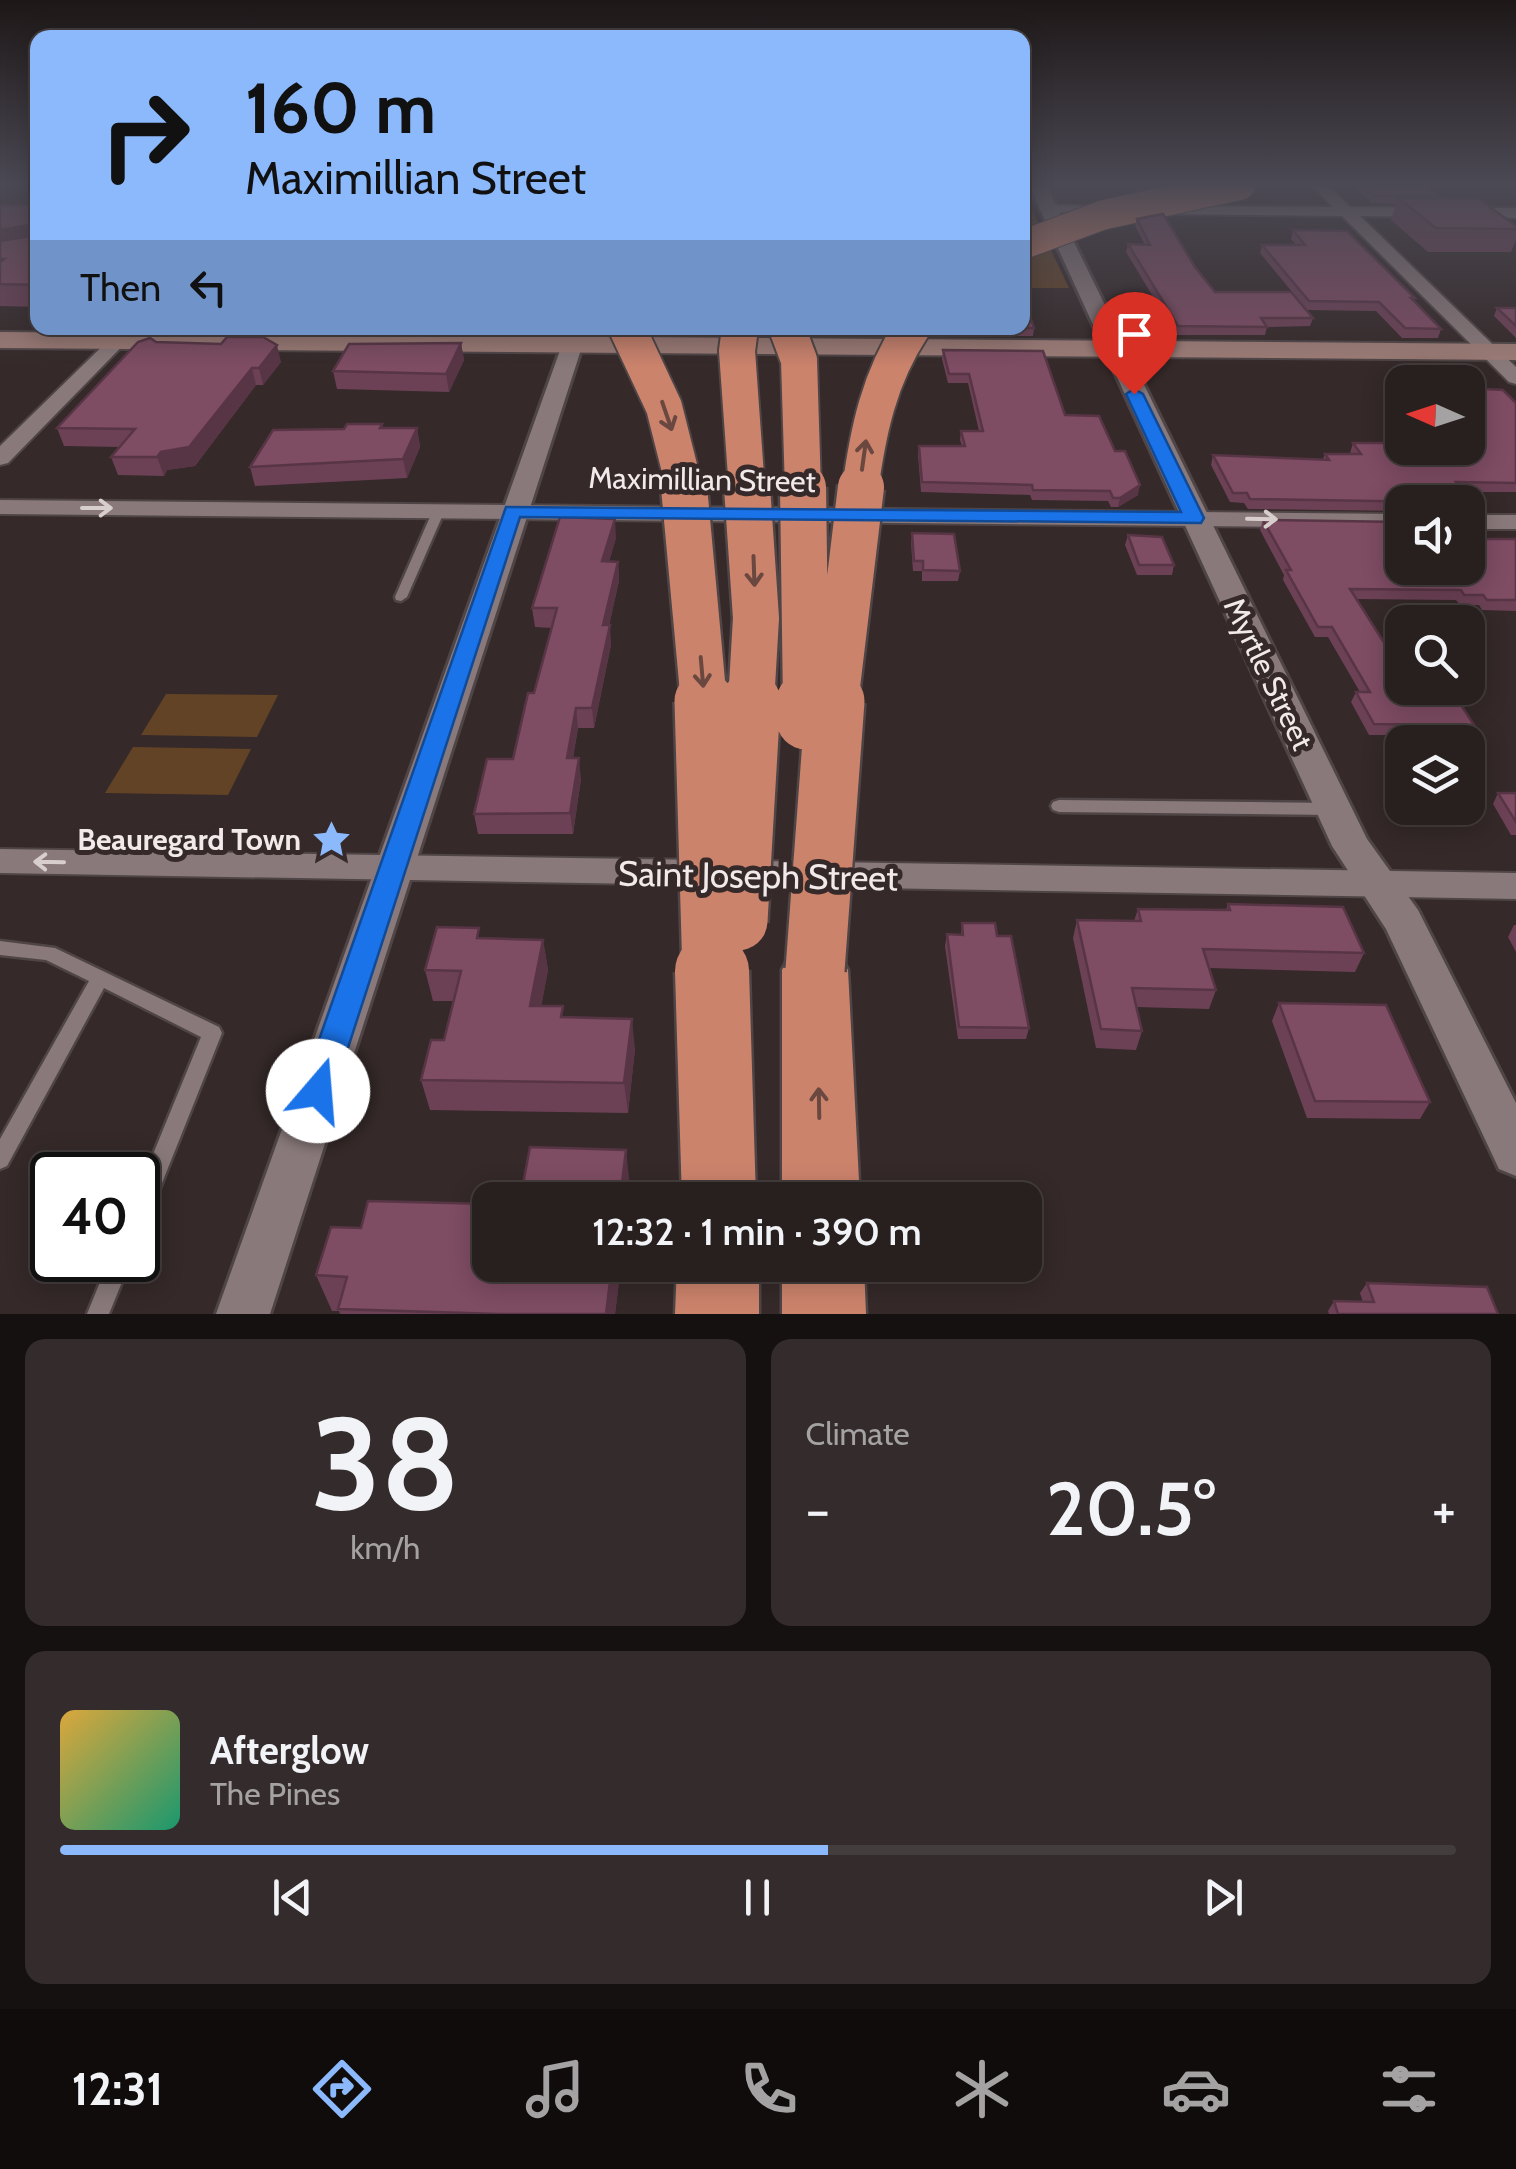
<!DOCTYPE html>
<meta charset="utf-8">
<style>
body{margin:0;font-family:Cabin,sans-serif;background:#342c2c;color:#f1f3f6;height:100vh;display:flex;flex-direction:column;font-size:38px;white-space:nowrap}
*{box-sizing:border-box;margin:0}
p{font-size:32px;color:#a5a2a4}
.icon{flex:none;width:55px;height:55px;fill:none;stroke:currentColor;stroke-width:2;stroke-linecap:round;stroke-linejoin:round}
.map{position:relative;height:1314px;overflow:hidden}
.drawer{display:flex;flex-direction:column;gap:25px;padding:25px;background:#161111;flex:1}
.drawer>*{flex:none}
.guide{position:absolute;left:30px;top:30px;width:1000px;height:305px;border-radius:20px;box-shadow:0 5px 25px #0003,0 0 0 2px #443d3d;background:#8cb9fc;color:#111;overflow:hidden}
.needle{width:65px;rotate:273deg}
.buttons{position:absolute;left:1385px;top:365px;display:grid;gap:20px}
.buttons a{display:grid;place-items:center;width:100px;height:100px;border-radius:20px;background:#281f1f;box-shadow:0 5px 25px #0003,0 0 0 2px #443d3d;font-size:50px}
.speed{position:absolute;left:30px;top:1152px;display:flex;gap:20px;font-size:50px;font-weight:700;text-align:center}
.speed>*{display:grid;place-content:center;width:130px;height:130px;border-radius:50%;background:#281f1f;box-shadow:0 5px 25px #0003,0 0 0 2px #443d3d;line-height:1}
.speed .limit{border:5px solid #111;border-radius:15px;background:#fff;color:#111}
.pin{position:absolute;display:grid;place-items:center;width:85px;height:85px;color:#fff;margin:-102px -42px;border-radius:50% 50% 50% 0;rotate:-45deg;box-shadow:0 0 10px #0007}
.pin .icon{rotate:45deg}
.me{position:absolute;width:110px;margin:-55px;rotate:18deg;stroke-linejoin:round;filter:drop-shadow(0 0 8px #0008)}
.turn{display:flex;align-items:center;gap:35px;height:210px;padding:0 50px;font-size:45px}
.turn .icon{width:130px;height:130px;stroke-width:2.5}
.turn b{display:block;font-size:70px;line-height:85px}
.then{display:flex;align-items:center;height:95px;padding:0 50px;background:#0003;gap:20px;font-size:38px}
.big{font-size:75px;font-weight:600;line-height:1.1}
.drawer .widget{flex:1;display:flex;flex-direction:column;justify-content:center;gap:15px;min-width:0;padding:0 35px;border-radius:20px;background:#342c2c}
.drawer .dial{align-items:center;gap:0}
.dial b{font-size:130px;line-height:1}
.song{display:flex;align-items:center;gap:30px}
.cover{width:120px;height:120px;border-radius:15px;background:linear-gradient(135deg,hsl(40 70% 55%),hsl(160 70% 35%))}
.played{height:10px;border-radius:5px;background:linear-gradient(90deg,#8cb9fc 55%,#443d3d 55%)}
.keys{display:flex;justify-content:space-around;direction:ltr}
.heat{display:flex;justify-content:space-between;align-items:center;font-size:55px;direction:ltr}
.drawer .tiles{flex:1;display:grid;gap:25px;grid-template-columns:1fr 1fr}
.widget:last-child{grid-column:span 2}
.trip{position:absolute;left:472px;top:1182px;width:570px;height:100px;border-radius:20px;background:#281f1f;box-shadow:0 5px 25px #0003,0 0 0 2px #443d3d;font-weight:600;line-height:100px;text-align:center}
.dock{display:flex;height:160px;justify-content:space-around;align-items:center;background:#100c0c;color:#a5a2a4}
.dock .icon{width:70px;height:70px}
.dock .current{color:#8cb9fc}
.dock b{font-size:45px;color:#f1f3f6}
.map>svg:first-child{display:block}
</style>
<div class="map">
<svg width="1516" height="1314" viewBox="0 0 1516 1314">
<rect width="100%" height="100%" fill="#352929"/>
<path fill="#634326" d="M 1022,189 L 1069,288 L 1023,288 Z
M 166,694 L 278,695 L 257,737 L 141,735 Z
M 133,747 L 251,749 L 228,795 L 105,793 Z"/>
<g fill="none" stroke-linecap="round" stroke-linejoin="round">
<defs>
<path id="service" d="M 439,506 L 445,510 L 407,597 L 401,601 L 396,600 L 395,597 L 433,510 Z
M 1059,800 L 1333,803 L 1339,805 L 1341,809 L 1339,813 L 1333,815 L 1059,812 L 1053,810 L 1051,806 L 1053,802 Z
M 0,941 L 55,948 L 219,1027 L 222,1033 L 146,1223 L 138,1226 L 138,1191 L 201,1037 L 104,988 L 7,1166 L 0,1169 L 0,1139 L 89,981 L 46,960 L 0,955 Z
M 109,1260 L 131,1260 L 109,1314 L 87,1314 Z"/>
<path id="minor" d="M 1312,185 L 1327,185 L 1350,207 L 1516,208 L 1516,218 L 1360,216 L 1516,367 L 1516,384 L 1509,382 L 1342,216 L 1158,214 L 1151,210 L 1158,206 L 1333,207 Z
M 1046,205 L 1115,206 L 1122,210 L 1115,214 L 1041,212 L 1039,209 Z
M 121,328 L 140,328 L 8,463 L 0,465 L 0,446 Z
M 0,500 L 1402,514 L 1402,528 L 0,514 Z
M 1468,515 L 1516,515 L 1516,529 L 1468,529 Z
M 0,849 L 1516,873 L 1516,899 L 0,873 Z"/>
<path id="tertiary" d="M 1029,185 L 1046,185 L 1367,839 L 1418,910 L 1516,1103 L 1516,1176 L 1499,1169 L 1386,929 L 1332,846 Z
M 568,328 L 584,328 L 587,331 L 270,1314 L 216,1314 Z"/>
<path id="secondary" d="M 0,332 L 1516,344 L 1516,360 L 0,348 Z"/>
<path id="motorway" d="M 815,943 L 838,951 L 848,970 L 860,1200 L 782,1200 L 782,970 L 792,951 Z
M 677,1265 L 759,1265 L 759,1314 L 675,1314 Z
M 782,1265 L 864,1265 L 866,1314 L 782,1314 Z"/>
</defs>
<use href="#service" stroke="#4f4546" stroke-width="5"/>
<use href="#minor" stroke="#4f4546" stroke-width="4"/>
<use href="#tertiary" stroke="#4f4546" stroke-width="6"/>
<use href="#secondary" stroke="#4f4546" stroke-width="4"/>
<use href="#motorway" stroke="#4f4546" stroke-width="5"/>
<use href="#service" fill="#89797a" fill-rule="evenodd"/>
<use href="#minor" fill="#89797a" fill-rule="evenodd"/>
<use href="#tertiary" fill="#89797a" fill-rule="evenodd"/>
<use href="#secondary" fill="#9d7c76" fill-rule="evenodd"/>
<use href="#motorway" fill="#cc836c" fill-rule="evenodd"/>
<defs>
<path id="motorway-bridge-far4" d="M 1022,245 L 1103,215 L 1241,185"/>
<path id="motorway-bridge-far3" d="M 627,328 L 664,407 L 685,490
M 740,328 L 737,351 L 747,490
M 787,328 L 799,360 L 803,490
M 860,490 C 868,431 879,378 912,328"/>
<path id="motorway-bridge-far2" d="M 684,487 L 704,703
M 747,487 L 756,618 L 751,703
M 803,487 L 806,703
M 835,703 L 861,487"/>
<path id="motorway-bridge-far1" d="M 704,701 L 712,974
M 806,701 L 806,720
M 738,921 L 751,701
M 815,970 L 835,701"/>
<path id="motorway-bridge" d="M 712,971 L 719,1200"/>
</defs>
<use href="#motorway-bridge-far4" stroke="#4f4546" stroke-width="31" stroke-linecap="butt"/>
<use href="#motorway-bridge-far3" stroke="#4f4546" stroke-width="40" stroke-linecap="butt"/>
<use href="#motorway-bridge-far2" stroke="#4f4546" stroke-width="51" stroke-linecap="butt"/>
<use href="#motorway-bridge-far1" stroke="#4f4546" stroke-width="64" stroke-linecap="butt"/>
<use href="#motorway-bridge" stroke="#4f4546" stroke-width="79" stroke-linecap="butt"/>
<use href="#motorway-bridge-far4" stroke="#cc836c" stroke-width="29"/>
<use href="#motorway-bridge-far3" stroke="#cc836c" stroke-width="36"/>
<use href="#motorway-bridge-far2" stroke="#cc836c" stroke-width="46"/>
<use href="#motorway-bridge-far1" stroke="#cc836c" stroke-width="59"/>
<use href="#motorway-bridge" stroke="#cc836c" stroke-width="74"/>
</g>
<path fill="#6c4155" d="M 1357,185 L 1425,185 L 1439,196 L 1438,198 L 1516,226 L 1516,240 L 1511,252 L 1428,252 L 1391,220 L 1396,204 L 1372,203 L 1355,189 Z
M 0,205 L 38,205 L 38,307 L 0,306 Z
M 1137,219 L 1195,267 L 1215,292 L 1313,318 L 1310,326 L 1267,327 L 1265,335 L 1176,335 L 1126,252 L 1128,244 L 1145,245 L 1135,226 Z
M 1293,230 L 1415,298 L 1414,302 L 1441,329 L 1438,338 L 1402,338 L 1376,311 L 1307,310 L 1260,253 L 1262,245 L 1296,245 L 1291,239 Z
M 1497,308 L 1516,308 L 1516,338 L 1494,316 Z
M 949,328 L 1034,328 L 1033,336 L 948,336 Z
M 156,342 L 281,362 L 263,385 L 256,385 L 195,466 L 167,470 L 164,476 L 118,475 L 111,457 L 120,447 L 64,446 L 57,428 Z
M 461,343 L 464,360 L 449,392 L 337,389 L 333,371 Z
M 943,350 L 1065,415 L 1115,451 L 1138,495 L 1118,507 L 1111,507 L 1108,501 L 1032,500 L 1030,495 L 921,492 L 918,455 L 919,446 L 962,446 L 960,440 L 961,431 L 979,431 L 968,383 L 948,383 L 942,359 Z
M 1408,369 L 1467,370 L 1485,389 L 1503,390 L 1516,403 L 1516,492 L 1457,492 L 1455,496 L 1428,496 L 1434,502 L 1402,502 L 1402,511 L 1248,509 L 1244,503 L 1230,502 L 1211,465 L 1213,455 L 1323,459 L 1325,454 L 1351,454 L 1350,453 L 1353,443 L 1402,443 L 1402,448 L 1468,448 L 1468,382 L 1409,382 L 1405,378 Z
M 382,424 L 383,428 L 417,428 L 420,447 L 407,478 L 255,486 L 250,467 Z
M 1263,520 L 1402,568 L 1516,539 L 1516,611 L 1482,610 L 1479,605 L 1460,605 L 1456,600 L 1356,599 L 1395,660 L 1469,691 L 1464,702 L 1459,702 L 1474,725 L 1469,735 L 1369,735 L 1351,702 L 1356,692 L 1360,692 L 1328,637 L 1315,637 L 1283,580 L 1284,575 L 1260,530 Z
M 912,533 L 960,571 L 958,581 L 922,581 L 922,571 L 913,571 L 911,543 Z
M 1128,535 L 1174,565 L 1172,575 L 1137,575 L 1125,545 Z
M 616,538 L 609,561 L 618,562 L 619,581 L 609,625 L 611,645 L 594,728 L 578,728 L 573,758 L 581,779 L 573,834 L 478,834 L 474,814 L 513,759 L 534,693 L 552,628 L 535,627 L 532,608 Z
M 1498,793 L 1516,793 L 1516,835 L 1511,835 L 1493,804 Z
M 1228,904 L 1364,953 L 1355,972 L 1209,968 L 1216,990 L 1209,1009 L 1136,1007 L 1142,1031 L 1136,1050 L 1096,1048 L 1073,938 L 1077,920 L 1134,921 L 1138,909 L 1226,910 Z
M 962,923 L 997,936 L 1029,1028 L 1026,1039 L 958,1039 L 945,946 L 947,934 L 961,935 Z
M 1514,925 L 1516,925 L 1516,952 L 1508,937 Z
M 481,939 L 543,940 L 548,970 L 541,1006 L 635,1049 L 628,1113 L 430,1110 L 421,1080 L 444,1040 L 454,1001 L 433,1001 L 425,970 Z
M 1279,1003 L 1430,1102 L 1420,1119 L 1307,1118 L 1272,1021 Z
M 490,1265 L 621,1265 L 615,1314 L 340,1314 L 339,1311 L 332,1311 L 316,1275 Z
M 1367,1283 L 1498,1314 L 1329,1314 L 1328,1311 L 1334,1301 L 1363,1302 L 1360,1293 Z"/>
<path fill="#583545" d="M 30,225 L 37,245 L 0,252 L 0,230 Z
M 461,343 L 464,360 L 449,392 L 446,374 Z
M 277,345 L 281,362 L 263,385 L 259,368 Z
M 252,368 L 256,385 L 195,466 L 167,470 L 164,476 L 157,457 L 161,452 Z
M 417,428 L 420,447 L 407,478 L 403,459 Z
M 1140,485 L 1138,495 L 1118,507 L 1120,498 Z
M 615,519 L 616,538 L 604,580 L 602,561 Z
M 618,562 L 619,581 L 605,645 L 603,625 Z
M 610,625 L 611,645 L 594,728 L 592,708 Z
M 576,708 L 578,728 L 569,779 L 567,758 Z
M 579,758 L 581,779 L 573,834 L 570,813 Z
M 543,940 L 548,970 L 536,1036 L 530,1006 Z
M 632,1019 L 635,1049 L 628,1113 L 624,1083 Z
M 626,1150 L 630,1187 L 629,1200 L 620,1200 Z
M 612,1265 L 621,1265 L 615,1314 L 606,1314 Z"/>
<path fill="#7e4c63" stroke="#583545" stroke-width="2.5" d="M 1361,185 L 1425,185 L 1439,196 L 1374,196 Z
M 1398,198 L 1479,199 L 1516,226 L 1516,229 L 1436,228 Z
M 0,205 L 38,205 L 38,285 L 0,284 L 0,262 L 4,259 L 0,259 L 0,241 L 31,236 L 34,228 L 30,225 L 0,230 Z
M 1163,214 L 1195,267 L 1215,292 L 1291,292 L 1313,318 L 1261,318 L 1267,327 L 1178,326 L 1128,244 L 1150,245 L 1137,219 Z
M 1293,230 L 1347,231 L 1415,298 L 1411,298 L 1441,329 L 1405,328 L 1379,302 L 1309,301 L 1262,245 L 1305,245 Z
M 1022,294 L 1034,328 L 984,328 L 1022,328 Z
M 1497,308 L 1516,308 L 1516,326 Z
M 227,337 L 263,337 L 277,345 L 259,368 L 252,368 L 189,447 L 161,452 L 157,457 L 111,457 L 135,429 L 57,428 L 138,342 L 150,338 L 156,342 L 221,344 Z
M 461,343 L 446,374 L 333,371 L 349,344 Z
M 943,350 L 1043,351 L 1065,415 L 1099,416 L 1115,451 L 1125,451 L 1140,485 L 1120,498 L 1113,498 L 1110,491 L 1033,490 L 1032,485 L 922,482 L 919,446 L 965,446 L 961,431 L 983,431 L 969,374 L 949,374 Z
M 1408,369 L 1467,370 L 1485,389 L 1503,390 L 1516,403 L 1516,483 L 1456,482 L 1459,486 L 1421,486 L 1434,502 L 1250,499 L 1247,493 L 1233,493 L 1213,455 L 1329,460 L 1325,454 L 1361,454 L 1353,443 L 1402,443 L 1402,448 L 1468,448 L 1468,443 L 1473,443 L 1468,437 L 1468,382 L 1420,382 Z
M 347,424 L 382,424 L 380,428 L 417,428 L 403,459 L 250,467 L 273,430 L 344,429 Z
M 560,517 L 615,519 L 602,561 L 618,562 L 603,625 L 610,625 L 592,708 L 576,708 L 567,758 L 579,758 L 570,813 L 474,814 L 487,759 L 513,759 L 528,693 L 534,693 L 557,608 L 532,608 Z
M 1263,520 L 1402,522 L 1402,568 L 1468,568 L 1468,539 L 1516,539 L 1516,600 L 1487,600 L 1483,595 L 1464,595 L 1461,590 L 1350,589 L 1395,660 L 1402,660 L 1402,688 L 1466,688 L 1469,691 L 1452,691 L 1474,725 L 1374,724 L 1356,692 L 1370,692 L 1332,627 L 1318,627 L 1286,570 L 1291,570 Z
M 912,533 L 954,534 L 960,571 L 923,570 L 923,561 L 914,561 Z
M 1128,535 L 1162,537 L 1174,565 L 1139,565 Z
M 1498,793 L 1516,793 L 1516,822 Z
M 1228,904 L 1343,907 L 1364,953 L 1203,949 L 1216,990 L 1132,988 L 1142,1031 L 1101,1029 L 1077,920 L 1141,921 L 1138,909 L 1230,910 Z
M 962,923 L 995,923 L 997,936 L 1011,936 L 1029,1028 L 959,1027 L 947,934 L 963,935 Z
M 437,927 L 479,928 L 477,938 L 543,940 L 530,1006 L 563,1006 L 561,1017 L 632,1019 L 624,1083 L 421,1080 L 431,1040 L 444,1040 L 461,971 L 425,970 Z
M 1279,1003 L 1386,1005 L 1430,1102 L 1315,1101 Z
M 530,1147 L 626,1150 L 620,1200 L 520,1200 Z
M 368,1201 L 490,1204 L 490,1265 L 612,1265 L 606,1314 L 499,1314 L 338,1309 L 347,1277 L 316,1275 L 331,1227 L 361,1228 Z
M 1367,1283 L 1487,1287 L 1498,1314 L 1338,1314 L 1334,1301 L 1374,1302 Z"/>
<defs><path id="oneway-shaft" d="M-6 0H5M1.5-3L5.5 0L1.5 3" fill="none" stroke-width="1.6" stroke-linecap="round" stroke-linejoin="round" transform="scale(2.5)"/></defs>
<g stroke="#6a4840">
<use href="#oneway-shaft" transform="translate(667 416) rotate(71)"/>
<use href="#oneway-shaft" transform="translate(864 455) rotate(-82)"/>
<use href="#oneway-shaft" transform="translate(754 571) rotate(88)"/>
<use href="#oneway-shaft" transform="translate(702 672) rotate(85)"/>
<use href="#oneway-shaft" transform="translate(819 1103) rotate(-91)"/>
</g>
<g stroke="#d8cece">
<use href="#oneway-shaft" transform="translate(97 508)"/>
<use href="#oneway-shaft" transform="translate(1262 519) rotate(1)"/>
<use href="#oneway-shaft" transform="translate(49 862) rotate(-179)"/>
</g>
<linearGradient id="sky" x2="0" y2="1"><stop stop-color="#1d1717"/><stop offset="0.5" stop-color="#4b4954"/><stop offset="1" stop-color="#4b4954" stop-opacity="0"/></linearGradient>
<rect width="1516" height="369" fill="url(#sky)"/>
<path fill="#1a73e8" stroke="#114b97" stroke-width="2.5" d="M 1134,389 L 1143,394 L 1204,518 L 1201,523 L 520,517 L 334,1091 L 329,1102 L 318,1106 L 306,1102 L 301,1091 L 506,507 L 1181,512 L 1126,394 Z"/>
<defs>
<symbol id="sight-bare" viewBox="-9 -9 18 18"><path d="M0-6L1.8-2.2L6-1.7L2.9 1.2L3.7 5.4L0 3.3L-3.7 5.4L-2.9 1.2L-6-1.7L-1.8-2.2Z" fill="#8cb9fc" stroke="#352929" stroke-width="2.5" paint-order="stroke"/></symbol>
</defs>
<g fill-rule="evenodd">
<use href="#sight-bare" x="304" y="812" width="55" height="55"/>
</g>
<g text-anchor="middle" stroke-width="10" stroke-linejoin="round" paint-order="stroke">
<g font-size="30" fill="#f2eaea" stroke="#352929">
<text transform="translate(702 480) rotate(1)" y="10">Maximillian Street</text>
<text transform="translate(1268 674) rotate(64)" y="10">Myrtle Street</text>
</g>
<g font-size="30" font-weight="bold" fill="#f2eaea" stroke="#352929" text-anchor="end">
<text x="301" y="850">Beauregard Town</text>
</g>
<g font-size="35" fill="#f2eaea" stroke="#352929">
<text transform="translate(758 876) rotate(1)" y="12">Saint Joseph Street</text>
</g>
</g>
</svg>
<div class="buttons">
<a><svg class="needle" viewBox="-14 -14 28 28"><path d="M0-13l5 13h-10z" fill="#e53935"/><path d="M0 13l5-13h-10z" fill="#a5a2a4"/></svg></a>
<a><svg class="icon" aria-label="sound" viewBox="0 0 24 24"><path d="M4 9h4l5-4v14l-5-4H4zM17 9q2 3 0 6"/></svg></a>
<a><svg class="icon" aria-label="search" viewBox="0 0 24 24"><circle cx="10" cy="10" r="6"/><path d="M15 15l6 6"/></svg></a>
<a><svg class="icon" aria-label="layers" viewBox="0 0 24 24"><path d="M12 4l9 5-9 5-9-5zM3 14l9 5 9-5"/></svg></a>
</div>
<div class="speed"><div class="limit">40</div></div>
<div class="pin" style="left:1134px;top:394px;background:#d93025"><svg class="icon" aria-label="arrive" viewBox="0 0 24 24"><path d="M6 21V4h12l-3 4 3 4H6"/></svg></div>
<svg class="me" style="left:318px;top:1091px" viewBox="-20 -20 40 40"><circle r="19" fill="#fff"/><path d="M0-13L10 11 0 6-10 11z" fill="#1a73e8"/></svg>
<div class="trip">12:32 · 1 min · 390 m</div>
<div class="guide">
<div class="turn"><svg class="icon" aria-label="right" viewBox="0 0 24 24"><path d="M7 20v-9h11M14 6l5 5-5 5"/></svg><div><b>160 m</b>Maximillian Street</div></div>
<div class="then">Then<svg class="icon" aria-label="left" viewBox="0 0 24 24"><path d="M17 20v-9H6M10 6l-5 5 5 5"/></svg></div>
</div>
</div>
<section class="drawer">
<div class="tiles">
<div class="widget dial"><b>38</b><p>km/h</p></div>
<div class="widget"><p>Climate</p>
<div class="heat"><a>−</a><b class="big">20.5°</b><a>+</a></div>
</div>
<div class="widget">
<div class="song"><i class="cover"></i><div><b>Afterglow</b><p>The Pines</p></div></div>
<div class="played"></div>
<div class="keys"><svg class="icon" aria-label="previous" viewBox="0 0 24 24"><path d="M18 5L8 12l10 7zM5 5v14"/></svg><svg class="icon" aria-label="pause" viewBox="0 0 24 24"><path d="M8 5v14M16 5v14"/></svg><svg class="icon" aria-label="next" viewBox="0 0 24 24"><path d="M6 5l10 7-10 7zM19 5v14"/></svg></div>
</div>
</div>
</section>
<nav class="dock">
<b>12:31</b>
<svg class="icon current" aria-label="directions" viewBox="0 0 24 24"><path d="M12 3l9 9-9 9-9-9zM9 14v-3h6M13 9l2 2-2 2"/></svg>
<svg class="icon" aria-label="music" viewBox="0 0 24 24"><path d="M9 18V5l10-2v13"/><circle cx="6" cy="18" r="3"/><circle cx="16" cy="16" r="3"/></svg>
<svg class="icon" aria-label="phone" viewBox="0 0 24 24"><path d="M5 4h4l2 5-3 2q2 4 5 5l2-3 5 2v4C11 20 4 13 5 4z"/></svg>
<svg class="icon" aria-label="climate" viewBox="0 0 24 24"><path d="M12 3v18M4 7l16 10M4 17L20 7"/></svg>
<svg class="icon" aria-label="car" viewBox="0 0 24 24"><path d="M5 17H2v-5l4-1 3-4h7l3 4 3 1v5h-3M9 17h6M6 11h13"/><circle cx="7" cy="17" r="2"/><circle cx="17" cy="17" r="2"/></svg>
<svg class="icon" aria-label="filters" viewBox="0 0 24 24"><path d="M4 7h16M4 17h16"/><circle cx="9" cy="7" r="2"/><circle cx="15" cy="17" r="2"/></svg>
</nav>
